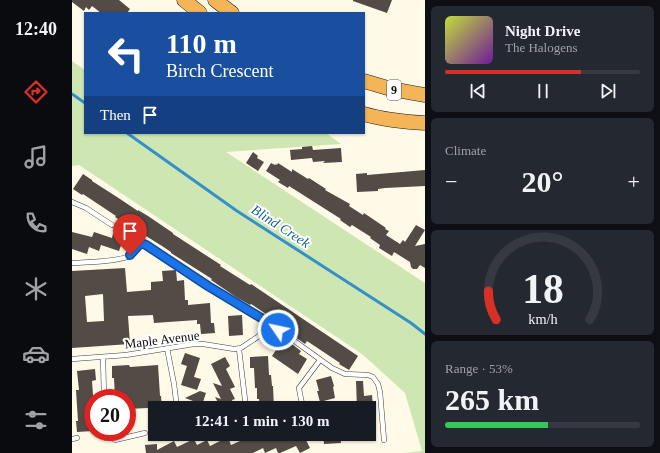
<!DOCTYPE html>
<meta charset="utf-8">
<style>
body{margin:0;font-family:"Times New Roman",serif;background:#242831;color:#f1f3f6;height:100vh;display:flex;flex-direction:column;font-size:15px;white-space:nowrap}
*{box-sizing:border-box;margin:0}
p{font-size:13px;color:#9ea1a6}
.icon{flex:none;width:22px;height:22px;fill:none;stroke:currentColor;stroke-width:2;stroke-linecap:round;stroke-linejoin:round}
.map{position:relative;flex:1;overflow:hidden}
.side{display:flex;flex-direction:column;gap:6px;padding:6px;background:#0d0f14;width:235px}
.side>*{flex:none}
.banner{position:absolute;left:12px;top:12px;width:281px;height:122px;border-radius:0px;box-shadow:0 1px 3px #0004;background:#1a4fa0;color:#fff;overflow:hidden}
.speed{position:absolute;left:12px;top:389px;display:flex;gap:8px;font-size:20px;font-weight:700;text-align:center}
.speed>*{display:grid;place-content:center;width:52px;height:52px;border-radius:50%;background:#171b24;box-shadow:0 1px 3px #0004;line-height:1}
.speed .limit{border:6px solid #d22;background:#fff;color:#111}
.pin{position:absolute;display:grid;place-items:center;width:34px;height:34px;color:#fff;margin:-41px -17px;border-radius:50% 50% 50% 0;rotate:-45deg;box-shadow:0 0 4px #0007}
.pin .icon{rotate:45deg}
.me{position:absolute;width:44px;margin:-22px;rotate:304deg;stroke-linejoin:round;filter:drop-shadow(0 0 3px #0008)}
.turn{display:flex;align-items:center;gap:14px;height:84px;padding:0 16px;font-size:18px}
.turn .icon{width:52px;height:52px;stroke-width:2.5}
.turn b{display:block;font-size:28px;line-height:34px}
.then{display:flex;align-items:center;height:38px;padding:0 16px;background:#0003;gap:8px;font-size:15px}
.big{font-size:30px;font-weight:700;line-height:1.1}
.side .tile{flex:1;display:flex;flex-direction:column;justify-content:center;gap:6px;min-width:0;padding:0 14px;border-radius:6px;background:#242831}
.side .dial{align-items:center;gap:0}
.dial svg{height:104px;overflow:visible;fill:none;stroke:#363941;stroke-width:7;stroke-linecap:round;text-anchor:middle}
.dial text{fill:#f1f3f6;stroke:none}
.song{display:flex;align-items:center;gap:12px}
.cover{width:48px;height:48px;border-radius:6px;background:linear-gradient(135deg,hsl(70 70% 55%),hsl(280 70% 35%))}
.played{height:4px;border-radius:2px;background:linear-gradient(90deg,#d93025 70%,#363941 70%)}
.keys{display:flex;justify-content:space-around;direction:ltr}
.heat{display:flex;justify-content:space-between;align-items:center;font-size:22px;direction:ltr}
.charge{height:6px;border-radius:3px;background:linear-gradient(90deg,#34c759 53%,#363941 0)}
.trip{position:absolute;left:76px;top:401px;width:228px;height:40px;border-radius:0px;background:#171b24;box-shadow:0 1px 3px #0004;font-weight:700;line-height:40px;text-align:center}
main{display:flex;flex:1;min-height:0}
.dock{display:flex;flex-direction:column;width:72px;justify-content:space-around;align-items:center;background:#090b0e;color:#9ea1a6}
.dock .icon{width:28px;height:28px}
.dock .selected{color:#d93025}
.dock b{font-size:18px;color:#f1f3f6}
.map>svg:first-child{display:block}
</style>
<main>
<nav class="dock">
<b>12:40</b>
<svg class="icon selected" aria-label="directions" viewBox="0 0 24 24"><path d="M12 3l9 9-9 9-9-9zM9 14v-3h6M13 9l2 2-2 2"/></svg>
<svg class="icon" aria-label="music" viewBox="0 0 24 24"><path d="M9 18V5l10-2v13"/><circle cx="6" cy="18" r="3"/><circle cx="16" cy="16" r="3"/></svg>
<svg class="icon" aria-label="phone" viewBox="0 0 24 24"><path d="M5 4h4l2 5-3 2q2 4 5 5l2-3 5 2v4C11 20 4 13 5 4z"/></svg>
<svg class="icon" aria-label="climate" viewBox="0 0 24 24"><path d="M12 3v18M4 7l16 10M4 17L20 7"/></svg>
<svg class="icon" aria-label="car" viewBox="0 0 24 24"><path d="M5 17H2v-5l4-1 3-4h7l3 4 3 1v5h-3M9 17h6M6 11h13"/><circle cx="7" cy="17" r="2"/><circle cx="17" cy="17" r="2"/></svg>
<svg class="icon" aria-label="filters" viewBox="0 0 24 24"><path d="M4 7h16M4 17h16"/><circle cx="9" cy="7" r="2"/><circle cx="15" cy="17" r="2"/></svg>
</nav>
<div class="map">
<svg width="353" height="453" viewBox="0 0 353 453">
<rect width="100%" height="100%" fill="#fffae7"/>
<path fill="#cee7b2" d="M 0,61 L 13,70 L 13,133 L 254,133 L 269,144 L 154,152 L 353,283 L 353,453 L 331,453 L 350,451 L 333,393 L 290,354 L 7,165 L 0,166 Z"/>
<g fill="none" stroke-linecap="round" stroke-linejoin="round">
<path stroke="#3590ca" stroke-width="3" d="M 0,94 L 13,103
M 55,133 L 165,211 L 339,323 L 353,334"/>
</g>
<path fill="#524b46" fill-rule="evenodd" d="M 0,0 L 47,0 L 58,9 L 55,13 L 29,13 L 20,6 L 17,10 L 14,7 L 12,11 L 0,2 Z
M 281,0 L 320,0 L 315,13 L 281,1 Z
M 240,146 L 241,150 L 269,148 L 270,162 L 251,163 L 253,161 L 241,162 L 240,158 L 219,160 L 218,150 L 230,149 L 230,147 Z
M 181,152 L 186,156 L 185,158 L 192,162 L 186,171 L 174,163 Z
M 199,163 L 203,165 L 204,164 L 205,165 L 206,163 L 220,172 L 220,169 L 236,179 L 237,178 L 254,189 L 253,190 L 278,204 L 277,206 L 291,215 L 292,213 L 314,228 L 313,229 L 317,231 L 314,235 L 328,244 L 331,240 L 333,242 L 344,225 L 353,230 L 343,246 L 353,244 L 353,268 L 348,265 L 345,269 L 341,269 L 339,267 L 338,262 L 322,252 L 320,256 L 307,248 L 308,245 L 298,238 L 299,237 L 280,225 L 278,227 L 268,220 L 269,219 L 217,186 L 216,188 L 206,182 L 208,180 L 194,171 Z
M 353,170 L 353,186 L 313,188 L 306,189 L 306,191 L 285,192 L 284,174 L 295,173 L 295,175 Z
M 11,174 L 20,180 L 20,181 L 45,197 L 66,211 L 66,210 L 76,216 L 101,233 L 101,234 L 149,265 L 148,266 L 178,285 L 179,284 L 188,290 L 286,356 L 277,370 L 267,364 L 268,363 L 235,341 L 233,344 L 216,332 L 217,330 L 211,327 L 212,326 L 179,304 L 178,305 L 164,297 L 139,280 L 140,279 L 99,253 L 99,252 L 90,246 L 66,231 L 66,232 L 43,217 L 44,216 L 11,194 L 10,195 L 1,189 Z
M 0,232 L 20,237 L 22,232 L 40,238 L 41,234 L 52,237 L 47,251 L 29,245 L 27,251 L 17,247 L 15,254 L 0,249 Z
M 53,268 L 55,292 L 79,290 L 79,282 L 91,281 L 90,271 L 104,270 L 105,281 L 112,280 L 113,300 L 116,300 L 116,305 L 138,303 L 139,323 L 142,323 L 143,333 L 129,334 L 128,324 L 125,324 L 125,320 L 82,323 L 81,315 L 56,316 L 58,344 L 0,348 L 0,271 ZM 31,294 L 32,321 L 15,322 L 13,296 Z
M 170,315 L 171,335 L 157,336 L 156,316 Z
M 212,338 L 229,351 L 227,354 L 235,359 L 226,374 L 200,356 Z
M 113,353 L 128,358 L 122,377 L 129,379 L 125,390 L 109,385 L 115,366 L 109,364 Z
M 196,356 L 197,375 L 199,375 L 200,386 L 201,386 L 202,408 L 188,408 L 187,399 L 185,399 L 185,388 L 183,388 L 182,368 L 178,368 L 178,357 Z
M 153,357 L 158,366 L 154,369 L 163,387 L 158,389 L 163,399 L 160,400 L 161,403 L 170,407 L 170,408 L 149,408 L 143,397 L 149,399 L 141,383 L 150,386 L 139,364 Z
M 57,365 L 58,367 L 86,365 L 88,396 L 89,396 L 90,408 L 83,408 L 83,431 L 77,431 L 76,408 L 55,409 L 55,398 L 43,398 L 42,378 L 40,378 L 40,366 Z
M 23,369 L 24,380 L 20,381 L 21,395 L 21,431 L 5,432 L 4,421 L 6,421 L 4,390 L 7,390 L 5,371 Z
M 259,376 L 262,386 L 261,387 L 263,398 L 248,402 L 245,391 L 247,391 L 244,380 Z
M 284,381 L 291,381 L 292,396 L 300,395 L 301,408 L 285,408 Z
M 128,391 L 134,393 L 129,408 L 118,408 L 121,401 L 113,398 Z
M 193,434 L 197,434 L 200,440 L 209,435 L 212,441 L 226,434 L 231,434 L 238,448 L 228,453 L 224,446 L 208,453 L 206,453 L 204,448 L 193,453 L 191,448 L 181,453 L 74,453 L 73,445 L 85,444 L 85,450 L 102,441 L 105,447 L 122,439 L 125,445 L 135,440 L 138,446 L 156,437 L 159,445 L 177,437 L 179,441 Z
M 251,434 L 268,434 L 269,443 L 252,444 Z"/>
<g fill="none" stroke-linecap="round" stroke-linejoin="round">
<defs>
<path id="service" d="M 0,202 L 14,208 L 40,225
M 0,263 C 14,262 46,262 57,256 C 62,253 64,248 68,244 L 72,244 L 74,245 L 136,286 L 196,322 L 260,368 L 273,374 L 296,375 L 301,377 L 306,384 L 308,392 L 312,440
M 95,348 L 102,384 L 105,408
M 167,349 L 174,408
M 31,357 L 32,398
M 0,359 L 54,355 L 122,344 L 131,344 L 162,349 L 169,348 L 187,336 L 196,322
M 231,408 L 228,394 L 227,388 L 248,360
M 36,432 L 38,437 L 43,440 L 73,433
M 0,439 L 5,438"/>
<path id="trunk" d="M 112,0 L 128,13
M 143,0 L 160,13
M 292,81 L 319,89 L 353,95
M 292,114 C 312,120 333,122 353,123"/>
</defs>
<use href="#service" stroke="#3d3d3d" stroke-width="5.5"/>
<use href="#trunk" stroke="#1b1b1b" stroke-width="15"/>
<use href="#service" stroke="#fff" stroke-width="4.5"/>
<use href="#trunk" stroke="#f4b458" stroke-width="14"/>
</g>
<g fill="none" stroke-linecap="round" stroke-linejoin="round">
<defs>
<path id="route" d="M 58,255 L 68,244 L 72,244 L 74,245 L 136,286 L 196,322 L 206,330"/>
</defs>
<use href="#route" stroke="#114b97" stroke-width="10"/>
<use href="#route" stroke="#1a73e8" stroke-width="7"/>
</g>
<g text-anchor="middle" stroke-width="4" stroke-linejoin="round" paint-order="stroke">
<rect fill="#fff" stroke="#545454" stroke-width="1" x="315" y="80" width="14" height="20" rx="3"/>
<g font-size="12" font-weight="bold" fill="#0a0a0a">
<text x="322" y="94">9</text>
</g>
<g font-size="13" fill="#0a0a0a" stroke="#fff">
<text transform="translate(90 339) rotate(-7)" y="5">Maple Avenue</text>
</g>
<g font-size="14" font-style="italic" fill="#176098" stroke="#fff">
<text transform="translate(209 226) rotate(33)" y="5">Blind Creek</text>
</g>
</g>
</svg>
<div class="speed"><div class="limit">20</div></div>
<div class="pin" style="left:58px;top:255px;background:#d93025"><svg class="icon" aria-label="arrive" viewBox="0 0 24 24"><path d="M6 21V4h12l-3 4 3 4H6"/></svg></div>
<svg class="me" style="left:206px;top:330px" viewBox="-20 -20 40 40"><circle r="17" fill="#1a73e8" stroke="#fff" stroke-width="3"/><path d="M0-11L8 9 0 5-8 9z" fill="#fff"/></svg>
<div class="trip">12:41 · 1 min · 130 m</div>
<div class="banner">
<div class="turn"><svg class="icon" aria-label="left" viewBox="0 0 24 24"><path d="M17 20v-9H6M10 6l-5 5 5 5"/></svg><div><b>110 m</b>Birch Crescent</div></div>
<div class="then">Then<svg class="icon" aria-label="arrive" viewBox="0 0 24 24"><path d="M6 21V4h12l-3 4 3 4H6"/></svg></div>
</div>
</div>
<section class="side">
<div class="tile">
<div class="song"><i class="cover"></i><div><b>Night Drive</b><p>The Halogens</p></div></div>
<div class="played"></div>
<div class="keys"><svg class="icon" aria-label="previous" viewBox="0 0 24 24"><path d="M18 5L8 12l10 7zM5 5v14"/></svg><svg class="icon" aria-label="pause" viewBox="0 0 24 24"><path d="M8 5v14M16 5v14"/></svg><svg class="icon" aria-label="next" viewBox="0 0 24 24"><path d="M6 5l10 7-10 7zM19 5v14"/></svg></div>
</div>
<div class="tile"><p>Climate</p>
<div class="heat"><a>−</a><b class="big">20°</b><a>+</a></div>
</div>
<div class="tile dial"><svg viewBox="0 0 100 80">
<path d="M14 69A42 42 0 1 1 86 69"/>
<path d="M14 69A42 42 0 0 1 8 47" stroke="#d93025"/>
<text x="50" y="56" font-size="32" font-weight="700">18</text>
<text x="50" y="72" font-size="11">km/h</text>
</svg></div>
<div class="tile"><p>Range · 53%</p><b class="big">265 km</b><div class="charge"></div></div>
</section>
</main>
